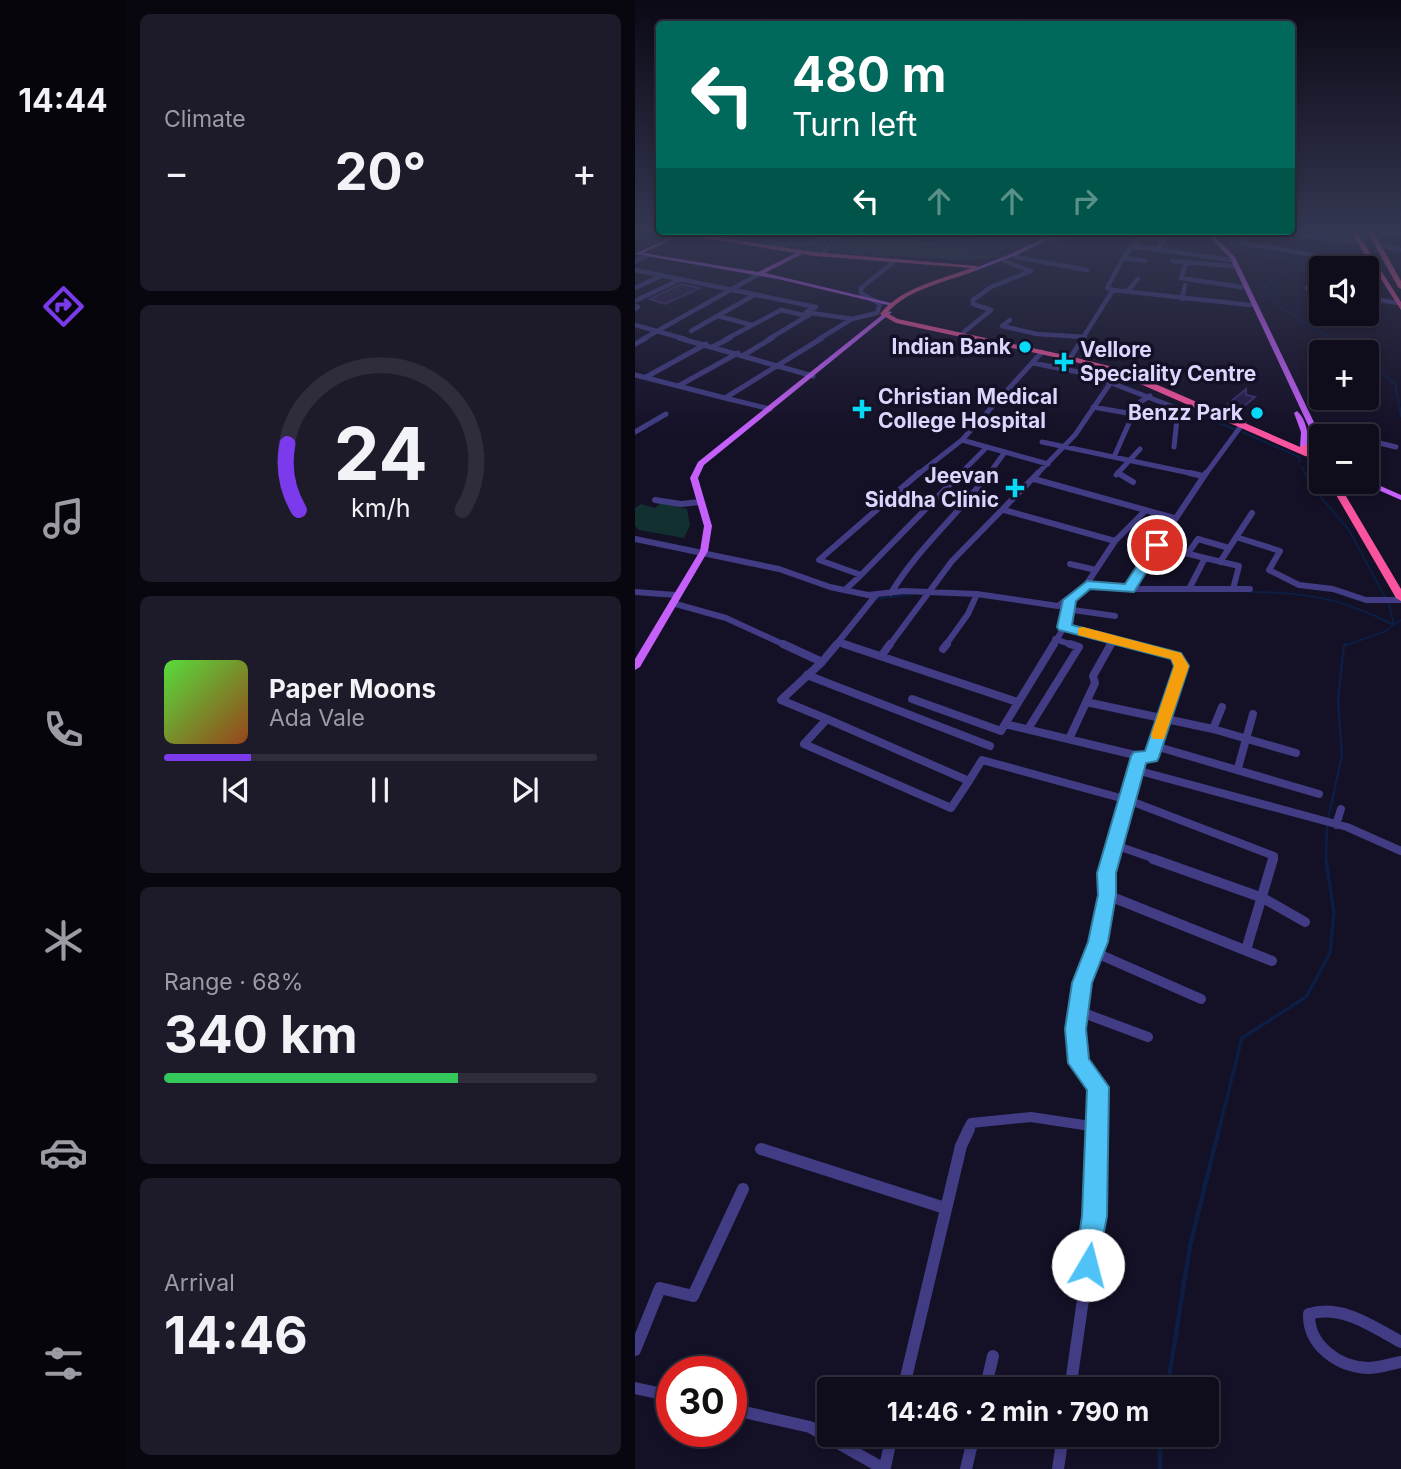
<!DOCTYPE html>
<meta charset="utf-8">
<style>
body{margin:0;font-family:Inter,sans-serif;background:#1d1a29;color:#f1f3f6;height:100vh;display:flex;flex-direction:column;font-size:26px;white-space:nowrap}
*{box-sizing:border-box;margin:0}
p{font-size:23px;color:#9b9ba3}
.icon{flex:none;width:38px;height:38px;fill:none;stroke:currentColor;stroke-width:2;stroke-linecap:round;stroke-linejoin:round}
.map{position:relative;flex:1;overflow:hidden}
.sheet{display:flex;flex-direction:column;gap:14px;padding:14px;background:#08070f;width:509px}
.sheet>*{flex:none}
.banner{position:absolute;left:21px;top:21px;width:639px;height:214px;border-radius:7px;box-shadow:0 4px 10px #0003,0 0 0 2px #2f2c3b;background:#00695c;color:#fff;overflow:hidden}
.controls{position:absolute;left:674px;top:256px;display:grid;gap:14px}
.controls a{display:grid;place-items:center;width:70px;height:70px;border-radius:7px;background:#0f0c1c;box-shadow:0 4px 10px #0003,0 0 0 2px #2f2c3b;font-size:35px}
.speed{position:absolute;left:21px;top:1356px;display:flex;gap:14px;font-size:35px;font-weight:700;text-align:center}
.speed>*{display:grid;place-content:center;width:91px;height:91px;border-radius:50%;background:#0f0c1c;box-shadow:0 4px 10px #0003,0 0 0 2px #2f2c3b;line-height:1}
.speed .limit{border:10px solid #d22;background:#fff;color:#111}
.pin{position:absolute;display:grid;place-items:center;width:60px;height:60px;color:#fff;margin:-30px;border:4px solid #fff;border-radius:50%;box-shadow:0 2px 7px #0007}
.me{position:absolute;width:77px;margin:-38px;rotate:8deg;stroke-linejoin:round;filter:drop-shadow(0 0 5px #0008)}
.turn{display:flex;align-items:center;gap:24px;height:147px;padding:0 21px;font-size:32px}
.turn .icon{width:91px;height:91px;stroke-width:2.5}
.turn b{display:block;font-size:49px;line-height:60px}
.lanes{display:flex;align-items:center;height:66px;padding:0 21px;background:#0003;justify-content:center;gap:35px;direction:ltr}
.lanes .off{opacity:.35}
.big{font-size:52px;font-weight:700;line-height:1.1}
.sheet .card{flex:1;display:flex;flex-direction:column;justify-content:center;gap:10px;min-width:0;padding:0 24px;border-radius:10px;background:#1d1a29}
.sheet .dial{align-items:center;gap:0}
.dial svg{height:182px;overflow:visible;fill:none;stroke:#2f2c3b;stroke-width:7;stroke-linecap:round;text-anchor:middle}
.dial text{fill:#f1f3f6;stroke:none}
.song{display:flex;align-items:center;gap:21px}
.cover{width:84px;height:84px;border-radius:10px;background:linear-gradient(135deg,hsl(110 70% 55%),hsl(20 70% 35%))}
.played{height:7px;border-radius:4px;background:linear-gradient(90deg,#7c3aed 20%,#2f2c3b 20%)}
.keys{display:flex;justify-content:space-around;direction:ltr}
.heat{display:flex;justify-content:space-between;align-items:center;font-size:38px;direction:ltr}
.charge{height:10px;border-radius:5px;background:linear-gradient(90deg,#34c759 68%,#2f2c3b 0)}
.trip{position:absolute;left:182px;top:1377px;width:402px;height:70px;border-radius:7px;background:#0f0c1c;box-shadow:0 4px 10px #0003,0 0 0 2px #2f2c3b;font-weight:700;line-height:70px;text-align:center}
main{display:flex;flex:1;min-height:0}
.tabs{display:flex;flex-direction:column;width:126px;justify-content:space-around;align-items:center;background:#06050b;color:#9b9ba3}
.tabs .icon{width:49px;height:49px}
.tabs .on{color:#7c3aed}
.tabs b{font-size:32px;color:#f1f3f6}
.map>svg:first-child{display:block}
</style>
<main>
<nav class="tabs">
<b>14:44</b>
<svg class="icon on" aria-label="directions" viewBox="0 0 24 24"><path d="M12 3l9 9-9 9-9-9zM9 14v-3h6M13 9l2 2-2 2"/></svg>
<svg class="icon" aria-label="music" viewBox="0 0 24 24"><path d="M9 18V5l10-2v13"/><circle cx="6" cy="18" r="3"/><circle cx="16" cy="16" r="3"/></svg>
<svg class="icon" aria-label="phone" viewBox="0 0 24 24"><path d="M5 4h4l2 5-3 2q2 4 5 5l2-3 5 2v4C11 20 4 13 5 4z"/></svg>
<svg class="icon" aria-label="climate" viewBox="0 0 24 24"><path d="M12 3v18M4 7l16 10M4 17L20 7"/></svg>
<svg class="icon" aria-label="car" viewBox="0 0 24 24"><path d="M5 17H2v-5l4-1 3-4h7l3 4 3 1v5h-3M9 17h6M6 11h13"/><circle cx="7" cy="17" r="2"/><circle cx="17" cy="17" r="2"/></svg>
<svg class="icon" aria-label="filters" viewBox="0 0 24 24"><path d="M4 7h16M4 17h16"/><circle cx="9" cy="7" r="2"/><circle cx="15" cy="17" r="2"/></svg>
</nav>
<section class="sheet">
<div class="card"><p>Climate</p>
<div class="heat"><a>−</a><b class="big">20°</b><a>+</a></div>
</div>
<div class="card dial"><svg viewBox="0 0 100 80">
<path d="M14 69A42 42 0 1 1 86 69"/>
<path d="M14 69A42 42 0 0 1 9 40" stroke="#7c3aed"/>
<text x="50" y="56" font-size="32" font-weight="700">24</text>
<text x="50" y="72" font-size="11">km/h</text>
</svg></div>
<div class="card">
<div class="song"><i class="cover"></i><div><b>Paper Moons</b><p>Ada Vale</p></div></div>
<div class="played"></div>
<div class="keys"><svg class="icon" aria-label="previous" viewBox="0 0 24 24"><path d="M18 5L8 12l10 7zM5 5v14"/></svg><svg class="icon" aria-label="pause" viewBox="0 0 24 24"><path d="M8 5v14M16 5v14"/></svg><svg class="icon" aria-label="next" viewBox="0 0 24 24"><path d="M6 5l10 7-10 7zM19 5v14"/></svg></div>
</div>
<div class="card"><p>Range · 68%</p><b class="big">340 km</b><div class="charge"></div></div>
<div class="card"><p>Arrival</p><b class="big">14:46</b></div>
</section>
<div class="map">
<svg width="766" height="1469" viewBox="0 0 766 1469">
<rect width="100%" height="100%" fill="#141026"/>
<path fill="#133030" d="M 63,231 L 188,231 L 199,235 L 194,238 L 189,250 L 183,251 Z
M 247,233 L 367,256 L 368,257 L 325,260 L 203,253 L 193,249 L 197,241 L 205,235 L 230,241 Z
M 27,502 L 52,509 L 55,525 L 49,538 L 4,530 L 0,526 L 0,508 L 6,504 L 20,508 Z"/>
<path fill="#0c1e43" d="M 191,231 L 282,231 L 353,242 L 364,240 L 365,238 L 361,235 L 369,231 L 414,231 L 387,245 L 359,253 L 247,233 L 230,240 Z"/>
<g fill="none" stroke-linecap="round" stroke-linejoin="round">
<path stroke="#0c1e43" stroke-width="2" d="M 597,231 L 602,235 L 595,243 L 607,250 L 665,263 L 670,267 L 642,275 L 629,288 L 646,308 L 694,337 L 699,344 L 697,352
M 732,369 L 743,371 L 760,383 L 766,416
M 550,409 L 599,429
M 607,432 L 664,457 L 665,462
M 667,467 L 676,486 L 714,530 L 750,597
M 615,592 C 672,592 708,599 759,625
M 241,599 L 279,594
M 436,603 L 460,588
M 754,604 L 759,625
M 709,646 L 749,632 L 766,620"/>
<path stroke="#0c1e43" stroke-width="2.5" d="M 693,819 L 707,756 L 703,700 L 709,645 L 712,644
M 691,860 L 692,826"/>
<path stroke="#0c1e43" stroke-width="3.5" d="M 584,1130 L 607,1038 L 671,997 L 695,953 L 699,913 L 691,859"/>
<path stroke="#0c1e43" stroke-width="4.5" d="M 532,1390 L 555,1246 L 584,1129
M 525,1435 L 525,1469"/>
</g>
<path fill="#261c46" stroke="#3e2f72" stroke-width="2" d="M 46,284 L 65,288 L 30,304 L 15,299 Z
M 611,389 L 611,395 L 620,397 L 602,412 L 588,408 Z"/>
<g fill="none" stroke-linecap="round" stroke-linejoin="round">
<path stroke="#413c84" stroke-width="4.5" d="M 610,231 L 607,243 L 721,262
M 635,231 L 727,243
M 745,231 L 766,234
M 506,237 L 529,240 L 522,250
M 417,240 L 468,231
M 139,246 L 184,241 L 214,231
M 498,246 L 595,260
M 749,246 L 766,250
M 188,253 L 199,238
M 381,257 L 452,270
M 488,258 L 510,261
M 0,261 L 14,255
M 537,261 L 598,266
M 551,263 L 546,278 L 606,287
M 0,270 L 181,307 L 171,312 L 177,313 L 134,339
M 0,288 L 28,275
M 672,288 L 686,290
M 478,290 L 615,305
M 478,290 L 472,288 L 488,258 L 510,231
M 493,291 L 503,279
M 732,298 L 763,303
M 547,299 L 550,285
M 0,301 L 46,279
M 0,306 L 3,307 L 0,309
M 177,313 L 217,319 L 184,339
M 83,316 L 117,325
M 217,319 L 242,313 L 245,304 L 226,293 L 226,288 L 261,260
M 375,320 L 367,326 L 402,334 L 450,337
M 0,325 L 50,339
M 56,331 L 121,294
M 329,332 L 356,310 L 338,304 L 338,300 L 356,287 L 396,271 L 369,261
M 8,339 L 124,274
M 91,339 L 146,310 L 173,316
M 447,339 L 478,290"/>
<path stroke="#413c84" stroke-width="5" d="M 44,338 L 178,376
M 0,344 L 11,338
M 79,346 L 95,338
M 109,355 L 137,338
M 437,355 L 448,338
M 398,363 L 453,374 L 549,411 L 542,419 L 539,447
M 0,375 L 90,398
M 11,377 L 71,344
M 45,385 L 103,353
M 458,407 L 498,414 L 505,402 L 515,396
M 135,409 L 90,398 L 187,338
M 676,427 L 714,436
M 0,432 L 31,414
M 732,440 L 761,447
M 407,442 L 564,475
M 352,447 L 413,464
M 479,457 L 498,414
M 282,475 L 327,440 L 407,352
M 324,475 L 352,447 L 327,440
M 353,475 L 370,452
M 401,475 L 440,435 L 476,382 L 489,371
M 481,475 L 505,449
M 570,475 L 609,422"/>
<path stroke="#413c84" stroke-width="6" d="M 483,473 L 498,482
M 555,473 L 568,476
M 399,479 L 539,518
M 20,500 L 46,504 L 65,502
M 369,510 L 480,541 L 451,585
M 601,537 L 645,551 L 634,570 L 664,585 L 698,589 L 731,600 L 766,600
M 0,539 L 144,569 L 195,587 L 233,595 L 269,591 L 342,594 L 423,606 L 451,585 L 494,589 L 615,589
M 480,541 L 510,511
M 522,546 L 570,558 L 554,589
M 553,553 L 563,539 L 594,548
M 570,558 L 604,566 L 598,589
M 585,562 L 617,513
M 435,564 L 461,570
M 226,575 L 326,473
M 494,589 L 571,473
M 210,590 L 226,575 L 184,560 L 284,473
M 0,592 L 41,595
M 256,593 C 283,548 323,515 354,473
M 37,603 L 91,618 L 152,646
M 431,609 L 480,616
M 429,627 L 501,646
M 420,639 L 440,646
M 203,642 L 214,646
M 200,646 L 241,595
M 254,646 L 317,561 L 403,473
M 310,646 L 333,614 L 342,594
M 418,646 L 429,627 L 435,600
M 475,646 L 479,639"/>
<path stroke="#413c84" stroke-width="8" d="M 148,644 L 187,662 L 146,700 L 192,719
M 209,644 L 382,702
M 419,644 L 370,724 L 504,756
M 308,649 L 312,644
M 247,655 L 255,644
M 187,662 L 202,644
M 172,675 L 355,746
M 277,699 L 366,731 L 370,724
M 451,702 L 578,729 L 661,753
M 192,719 L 334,781 L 316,808 L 169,744 Z
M 393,729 L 444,647 L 435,644
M 578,729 L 587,707
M 434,739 L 460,683 L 458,676 L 476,644
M 520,746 L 684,794
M 603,768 L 618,714
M 501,770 L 712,827 L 766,851
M 334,781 L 347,760 L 493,800 L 639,856 L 638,860
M 701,825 L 706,809
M 480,845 L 523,860
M 475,860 L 504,756 L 516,757 L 547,666 L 541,656 L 495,644"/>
<path stroke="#413c84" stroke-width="10" d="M 518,859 L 628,898 L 670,922
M 472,895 L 637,961
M 611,950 L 638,859
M 459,952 L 566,999
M 443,1011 L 513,1037
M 333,1130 L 336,1123 L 396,1117 L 462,1127
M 462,1130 L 463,1087 L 444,1063 L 441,1029 L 447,983 L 463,942 L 476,859"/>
<path stroke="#413c84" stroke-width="12" d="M 126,1149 L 310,1208
M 766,1342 C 738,1327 707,1304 674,1314 C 673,1345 703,1367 733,1368 C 744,1368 755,1364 766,1362
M 0,1350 L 25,1288 L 58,1296 L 108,1189
M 0,1388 L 37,1396
M 268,1390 L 326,1146 L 334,1129
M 350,1390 L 358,1356
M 435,1390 L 460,1216 L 462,1129
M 96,1409 L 175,1427 L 249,1469
M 250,1467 L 257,1435
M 331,1469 L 339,1435
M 423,1469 L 428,1435"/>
<path fill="#c560fb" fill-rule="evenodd" d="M 49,231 L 53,232 L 8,253 L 123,272 L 167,250 L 169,253 L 130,273 L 260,304 L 257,306 L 143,279 L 0,254 Z
M 424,231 L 430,231 L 382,255 L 340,271 L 335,270 L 378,253 Z
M 569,231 L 574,231 L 600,257 L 686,437 L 686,446 L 682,444 L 595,258 Z
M 252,311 L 257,312 L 69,465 L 63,478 L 77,526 L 73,551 L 5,667 L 0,670 L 0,659 L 65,551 L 69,526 L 55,478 L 63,462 Z
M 662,411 C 672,420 673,434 673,447 L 669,449 L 665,447 L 666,432 L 659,413 Z
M 732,480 L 766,495 L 766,500 L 723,481 Z"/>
<path fill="#fa549f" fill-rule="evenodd" d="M 26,231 L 40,231 L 180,252 L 342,266 L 340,271 C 311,282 273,289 252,313 L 263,319 L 434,356 L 486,369 L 665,447 L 676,442 L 686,444 L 686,450 L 677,448 L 673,450 L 686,453 L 686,459 L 670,456 L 480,373 L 433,360 L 261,323 L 245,314 C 267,287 305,280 336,268 L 180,256 Z
M 715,231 L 721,231 L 766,302 L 766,310 Z
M 732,231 L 738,231 L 766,281 L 766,289 L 763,287 Z
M 693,481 L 702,481 L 766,589 L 766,601 L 761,598 Z"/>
</g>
<linearGradient id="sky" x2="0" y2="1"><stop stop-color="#0b0915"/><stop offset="0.53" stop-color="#343752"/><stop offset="1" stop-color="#343752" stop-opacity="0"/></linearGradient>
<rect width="766" height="436" fill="url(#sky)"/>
<path fill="#4fc3f7" stroke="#337fa1" stroke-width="2" d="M 517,543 L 528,545 L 499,592 L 455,589 L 441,601 L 437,625 L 546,653 L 554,666 L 524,757 L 522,761 L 511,763 L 481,873 L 481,895 L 473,942 L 457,983 L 451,1029 L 454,1059 L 474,1087 L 472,1216 L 461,1274 L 453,1278 L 444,1274 L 440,1265 L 447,1216 L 452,1090 L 433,1063 L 430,1029 L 437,983 L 453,942 L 463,895 L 462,873 L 496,756 L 499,752 L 510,751 L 539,666 L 536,659 L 424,630 L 422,627 L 428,600 L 452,581 L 490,584 Z"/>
<path fill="#f59e0b" d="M 448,627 L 546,653 L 554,666 L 529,739 L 518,739 L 516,735 L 539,666 L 536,659 L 443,635 L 443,628 Z"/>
<g fill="#07d9f8" stroke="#141026" stroke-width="2.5">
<circle cx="390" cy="347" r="7"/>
<path d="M425.5 351.5h7v7h7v7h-7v7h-7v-7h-7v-7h7z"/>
<path d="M223.5 398.5h7v7h7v7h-7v7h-7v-7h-7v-7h7z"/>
<circle cx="622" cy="413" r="7"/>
<path d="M376.5 477.5h7v7h7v7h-7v7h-7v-7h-7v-7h7z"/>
</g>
<g text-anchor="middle" stroke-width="7" stroke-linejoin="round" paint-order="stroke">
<g font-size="21" font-weight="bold" fill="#dcd6fe" stroke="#141026" text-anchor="end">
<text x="376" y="354">Indian Bank</text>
<text x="445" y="357" text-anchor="start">Vellore<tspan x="445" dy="24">Speciality Centre</tspan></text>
<text x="243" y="404" text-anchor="start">Christian Medical<tspan x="243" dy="24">College Hospital</tspan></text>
<text x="608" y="420">Benzz Park</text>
<text x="364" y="483">Jeevan<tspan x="364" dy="24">Siddha Clinic</tspan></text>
</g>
</g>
</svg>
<div class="controls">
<a><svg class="icon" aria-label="sound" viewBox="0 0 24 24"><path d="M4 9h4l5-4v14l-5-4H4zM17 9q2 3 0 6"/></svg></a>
<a>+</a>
<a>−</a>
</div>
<div class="speed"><div class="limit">30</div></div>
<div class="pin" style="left:522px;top:545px;background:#d93025"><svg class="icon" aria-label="arrive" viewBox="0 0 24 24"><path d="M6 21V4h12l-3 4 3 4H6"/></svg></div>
<svg class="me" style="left:453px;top:1265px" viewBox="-20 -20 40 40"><circle r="19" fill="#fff"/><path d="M0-13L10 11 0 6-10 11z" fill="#4fc3f7"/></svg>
<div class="trip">14:46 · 2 min · 790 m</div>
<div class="banner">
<div class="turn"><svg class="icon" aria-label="left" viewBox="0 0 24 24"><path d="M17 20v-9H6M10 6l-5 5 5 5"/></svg><div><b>480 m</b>Turn left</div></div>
<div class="lanes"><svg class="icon" aria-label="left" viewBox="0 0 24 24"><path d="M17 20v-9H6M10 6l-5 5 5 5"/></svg><svg class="icon off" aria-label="ahead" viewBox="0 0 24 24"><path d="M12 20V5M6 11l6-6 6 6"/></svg><svg class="icon off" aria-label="ahead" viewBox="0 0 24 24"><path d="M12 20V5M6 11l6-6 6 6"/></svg><svg class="icon off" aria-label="right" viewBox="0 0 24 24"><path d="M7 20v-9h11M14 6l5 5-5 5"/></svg></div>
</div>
</div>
</main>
